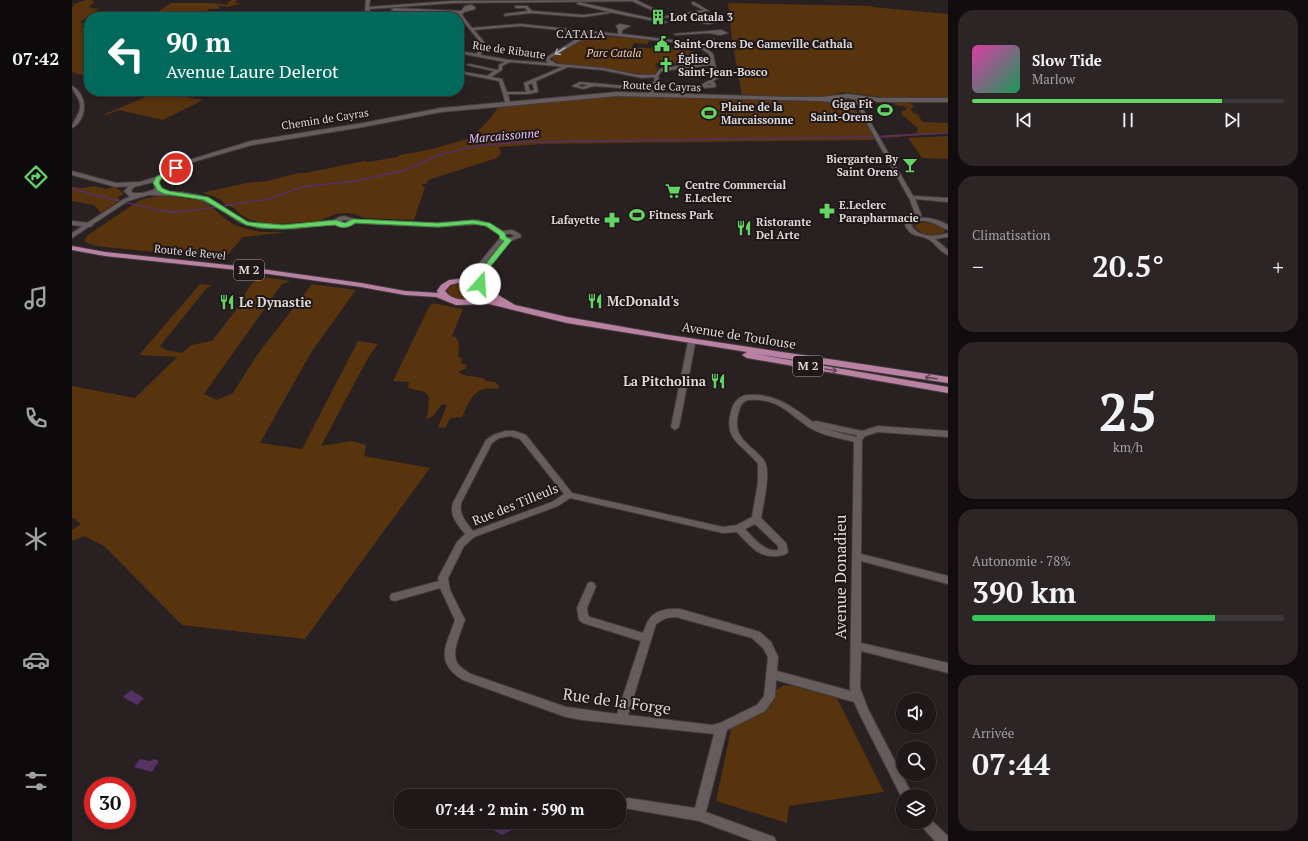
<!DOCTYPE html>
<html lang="fr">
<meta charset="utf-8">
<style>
body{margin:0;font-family:"PT Serif",serif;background:#2c2526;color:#f1f3f6;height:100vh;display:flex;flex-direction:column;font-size:15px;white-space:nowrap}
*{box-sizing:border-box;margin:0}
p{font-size:13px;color:#a1a0a2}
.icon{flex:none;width:22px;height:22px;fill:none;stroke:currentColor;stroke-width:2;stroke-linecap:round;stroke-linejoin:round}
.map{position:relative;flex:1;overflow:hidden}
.details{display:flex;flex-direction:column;gap:10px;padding:10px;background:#110d0e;width:360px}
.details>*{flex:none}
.banner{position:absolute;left:12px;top:12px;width:380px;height:84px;border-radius:16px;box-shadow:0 2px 6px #0003,0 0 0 1px #3c3738;background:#00695c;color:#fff;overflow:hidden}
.tools{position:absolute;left:824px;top:693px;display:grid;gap:8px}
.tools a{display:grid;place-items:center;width:40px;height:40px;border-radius:50%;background:#1f1819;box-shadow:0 2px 6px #0003,0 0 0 1px #3c3738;font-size:20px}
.speed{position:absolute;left:12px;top:777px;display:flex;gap:8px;font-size:20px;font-weight:700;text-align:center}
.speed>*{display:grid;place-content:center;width:52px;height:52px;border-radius:50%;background:#1f1819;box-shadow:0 2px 6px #0003,0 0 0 1px #3c3738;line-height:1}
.speed .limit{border:6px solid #d22;background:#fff;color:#111}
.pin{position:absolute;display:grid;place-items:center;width:34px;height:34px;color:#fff;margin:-17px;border:2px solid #fff;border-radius:50%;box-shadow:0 1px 4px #0007}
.me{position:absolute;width:44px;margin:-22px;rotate:19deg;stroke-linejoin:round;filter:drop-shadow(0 0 3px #0008)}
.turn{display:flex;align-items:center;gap:14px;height:84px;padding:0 16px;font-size:18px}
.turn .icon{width:52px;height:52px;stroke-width:2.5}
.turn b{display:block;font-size:28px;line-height:34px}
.big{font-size:30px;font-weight:700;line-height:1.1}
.details .tile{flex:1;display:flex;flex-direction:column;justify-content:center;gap:6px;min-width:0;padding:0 14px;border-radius:16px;background:#2c2526}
.details .dial{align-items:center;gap:0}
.dial b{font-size:52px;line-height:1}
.song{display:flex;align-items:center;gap:12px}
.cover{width:48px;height:48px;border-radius:6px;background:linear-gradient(135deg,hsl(320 70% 55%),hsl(150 70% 35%))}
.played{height:4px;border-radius:2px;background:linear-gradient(90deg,#65d467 80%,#3c3738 80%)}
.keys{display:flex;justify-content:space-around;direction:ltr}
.heat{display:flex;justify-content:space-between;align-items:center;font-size:22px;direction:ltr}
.charge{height:6px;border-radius:3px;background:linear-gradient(90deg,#34c759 78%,#3c3738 0)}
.trip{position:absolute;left:322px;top:789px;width:232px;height:40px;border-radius:16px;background:#1f1819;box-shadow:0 2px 6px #0003,0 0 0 1px #3c3738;font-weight:700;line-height:40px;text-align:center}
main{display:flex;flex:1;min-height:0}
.tabs{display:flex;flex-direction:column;width:72px;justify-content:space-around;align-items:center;background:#0c0a0a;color:#a1a0a2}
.tabs .icon{width:28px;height:28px}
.tabs .on{color:#65d467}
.tabs b{font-size:18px;color:#f1f3f6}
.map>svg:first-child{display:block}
</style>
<main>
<nav class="tabs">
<b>07:42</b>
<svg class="icon on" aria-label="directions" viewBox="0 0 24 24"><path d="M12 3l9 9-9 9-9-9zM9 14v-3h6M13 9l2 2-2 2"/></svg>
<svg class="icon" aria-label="music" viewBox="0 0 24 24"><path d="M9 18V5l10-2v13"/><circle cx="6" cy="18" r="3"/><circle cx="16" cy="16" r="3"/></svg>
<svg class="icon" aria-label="phone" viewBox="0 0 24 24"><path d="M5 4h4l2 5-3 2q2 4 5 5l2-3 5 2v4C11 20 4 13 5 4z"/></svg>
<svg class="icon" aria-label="climate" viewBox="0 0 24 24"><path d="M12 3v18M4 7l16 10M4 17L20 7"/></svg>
<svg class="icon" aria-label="car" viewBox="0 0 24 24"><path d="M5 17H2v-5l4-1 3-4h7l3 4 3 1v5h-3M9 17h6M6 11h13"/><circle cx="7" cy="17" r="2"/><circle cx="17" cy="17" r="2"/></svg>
<svg class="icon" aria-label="filters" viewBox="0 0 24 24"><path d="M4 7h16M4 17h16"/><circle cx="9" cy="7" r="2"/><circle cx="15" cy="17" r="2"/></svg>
</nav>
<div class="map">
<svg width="876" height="841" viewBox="0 0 876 841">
<rect width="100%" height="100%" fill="#292021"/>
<path fill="#57330e" d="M 14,0 L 21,0 L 20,1 L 23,2 L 16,7 L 27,9 L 8,22 L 12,24 L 9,27 L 17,28 L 17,78 L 0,72 L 0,8 L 2,4 Z
M 160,0 L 165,0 L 163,3 L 170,3 L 156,7 L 147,6 L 147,9 L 137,9 L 126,17 L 77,17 L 99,3 L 142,3 L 156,5 L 155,3 Z
M 656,3 L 799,6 L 800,7 L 876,14 L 876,98 L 807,97 L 771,92 L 757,97 L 670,96 L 660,40 Z
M 520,35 L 577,40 L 576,44 L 562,43 L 560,47 L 621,51 L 622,64 L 584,63 L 583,65 L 586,68 L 583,74 L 568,74 L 536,69 L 490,64 L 482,61 L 479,57 Z
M 81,91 L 131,100 L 91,120 L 47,110 L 34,115 L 33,114 L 83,93 Z
M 554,96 L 766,102 C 789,108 793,120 803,140 L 471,144 L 427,147 L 429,153 L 425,158 L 356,180 L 354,184 L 350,184 L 350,186 L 353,187 L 342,220 L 293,218 L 282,214 L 274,213 L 264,214 L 247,221 L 205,224 L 194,224 L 176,219 L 168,214 L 162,208 L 154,205 L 149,200 L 141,196 L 130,193 L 174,183 L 195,181 L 227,173 L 233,173 L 292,161 L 296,162 L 325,157 L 328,155 L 356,150 L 399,138 L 415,122 L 428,105 L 533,97 Z
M 826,101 L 841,104 L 840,105 L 843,107 L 839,108 L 840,112 L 847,115 L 847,117 L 851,122 L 876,123 L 876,133 L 812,138 L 811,136 C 821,133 837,136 845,132 L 846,128 L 830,115 L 829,111 L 834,110 L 835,107 L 823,105 L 822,103 Z
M 876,136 L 876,159 L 850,158 L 836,138 Z
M 22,186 L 34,189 L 41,187 L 48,190 L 52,194 L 46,197 L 48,200 L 29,213 L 22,205 L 0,201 L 0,187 L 10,188 Z
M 85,196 C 98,197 123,197 134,203 C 146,211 155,223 169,227 C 183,233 200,232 215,232 L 171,237 L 152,259 L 23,246 L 13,242 L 13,239 L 16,235 L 68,200 Z
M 857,222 L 871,227 L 873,232 C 865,239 849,235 843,227 L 843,225 L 848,223 Z
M 190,277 L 219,281 L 210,284 L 132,394 L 145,400 L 161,393 L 185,355 L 240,284 L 284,290 L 240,351 L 188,443 L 230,449 L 286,341 L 306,344 L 296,358 L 249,446 L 279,441 L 294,445 L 292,456 L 358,468 L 233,639 L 110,625 L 32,546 L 12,536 L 0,541 L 0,530 L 9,524 L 2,518 L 0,518 L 0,386 L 63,398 L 105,357 L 67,355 L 128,284 L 140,285 L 134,289 L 88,346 L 94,350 L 110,353 L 119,345 L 140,341 L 171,301 C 172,292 181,280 190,277 Z
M 389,283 L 401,285 L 406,290 C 404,302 384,301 376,294 L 375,290 L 379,286 Z
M 361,303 L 391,309 L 380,336 L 384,337 L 387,344 L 386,357 L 391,358 L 388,363 L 395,365 L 393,369 L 386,372 L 391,375 L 411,378 L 414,381 L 423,382 L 427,385 L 426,389 C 403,385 398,399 390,417 L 378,418 L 373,428 L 366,427 L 375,405 L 370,404 L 361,416 L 355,419 L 357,397 L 353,392 L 336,388 L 337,382 L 321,381 L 357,307 Z
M 712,685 L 723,686 L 765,698 L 812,792 L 717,806 L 715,823 L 644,801 L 659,729 L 699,705 L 703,691 Z"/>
<path fill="#553164" d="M 59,690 L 72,698 L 65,705 L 51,697 Z
M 68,759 L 78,761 L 82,759 L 87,761 L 80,772 L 62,767 Z
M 428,822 L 444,822 L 440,830 L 430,835 L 421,830 L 425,823 Z"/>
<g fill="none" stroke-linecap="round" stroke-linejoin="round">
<path stroke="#553164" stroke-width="1.5" d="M 0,188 L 18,194 L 86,210 L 100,212 L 124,210 L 197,199 L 230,187 L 283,181 L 331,171 L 367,155 L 404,146 L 447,142 L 798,137 L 876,133"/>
<path stroke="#553164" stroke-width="2" d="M 99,212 L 103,212"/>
<defs>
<path id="street" d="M 294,0 L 298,0 L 297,7 L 380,1 L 564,0 L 589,12 L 586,13 L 560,1 L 380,3 L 297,9 L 302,17 L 298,17 L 293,10 Z
M 506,2 L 595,22 L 593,23 L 542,13 L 505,4 Z
M 620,2 L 622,2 L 637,11 L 591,18 L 589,17 L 632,10 L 620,4 Z
M 399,5 L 403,7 L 403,9 L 392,12 L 390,15 L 400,28 L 448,24 L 546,34 L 546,29 L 544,26 L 548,24 L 558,26 L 550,30 L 550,34 L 617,42 L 627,44 L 631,47 L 640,44 L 639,40 L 642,39 L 643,46 L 634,48 L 641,54 L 646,78 L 641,81 L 644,85 L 643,87 L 633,88 L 629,85 L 642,78 L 641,73 L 612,70 L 614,69 L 640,71 L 639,65 L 590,71 L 586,76 L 587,79 L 580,95 L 578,96 L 576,95 L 583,79 L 582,77 L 570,78 L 531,70 L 496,67 L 464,81 L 466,92 L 456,94 L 436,94 L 438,103 L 434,104 L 427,81 L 387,73 L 387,71 L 415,76 L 422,71 L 395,65 L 397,64 L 425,70 L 427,69 L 427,65 L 433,62 L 387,53 L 387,51 L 405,54 L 408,42 L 387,16 L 386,13 L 337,11 L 325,12 L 319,10 L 322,8 L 389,11 L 393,6 ZM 448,26 L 488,30 L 488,32 L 506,38 L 475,57 L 474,61 L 477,63 L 437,60 L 409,55 L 412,42 L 402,30 ZM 493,30 L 617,44 L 625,46 L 637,54 L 638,62 L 636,63 L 596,67 L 588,69 L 583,75 L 566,75 L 531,68 L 485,64 L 478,60 L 478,58 L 511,39 L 514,36 L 512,35 L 509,36 L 492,31 ZM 438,62 L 484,66 L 490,67 L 452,83 L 454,92 L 435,92 L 430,79 L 419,77 L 430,70 L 430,66 ZM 460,83 L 462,90 L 458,91 L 456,85 ZM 638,83 L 640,85 L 634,85 Z
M 443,6 L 455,6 L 460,11 L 511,15 L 536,12 L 538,13 L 511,17 L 459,13 L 432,16 L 433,14 L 456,11 L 453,8 L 444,8 Z
M 625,19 L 640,19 L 646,22 L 635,24 L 624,21 Z
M 649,30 L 656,33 L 648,35 L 636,33 L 604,35 L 602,34 Z
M 508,82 L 564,87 L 566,88 L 564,89 L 522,86 L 511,89 L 500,86 ZM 509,84 L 516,85 L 511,87 L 506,86 Z
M 0,86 C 16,95 16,119 0,128 C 0,121 8,115 8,107 C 9,97 0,93 0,86 Z
M 786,101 L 790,102 L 791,109 L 841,196 L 876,198 L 876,202 L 843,199 L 849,214 L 848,218 C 858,217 867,220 876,225 L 876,230 C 864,225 851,215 839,225 C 846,238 864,237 876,233 L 876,237 L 863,239 L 876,250 L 876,255 C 868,252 863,243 856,239 C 846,234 839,238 833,225 L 841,219 L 843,214 L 838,200 L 787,109 Z
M 0,171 L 44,183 L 66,182 L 69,184 L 66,186 L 44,187 L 0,175 Z
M 77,192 L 109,192 L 127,195 L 142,201 L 173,221 L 187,224 L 209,225 L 231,224 L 262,220 L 267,217 L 272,216 L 286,220 L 366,223 L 406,220 L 418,224 L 431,231 L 440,230 L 448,234 L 449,237 L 436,242 L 432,240 L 411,266 L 416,267 L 410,276 L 411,284 L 408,286 L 405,284 L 404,276 L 408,269 C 403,275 395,282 387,281 L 386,280 L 399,273 L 428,238 L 428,235 L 414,226 L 406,224 L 366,227 L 282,223 L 272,227 L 263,224 L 220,229 L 187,228 L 169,223 L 142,206 L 124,198 L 109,196 L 75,195 L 75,193 ZM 272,220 L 277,221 L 272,223 L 267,222 ZM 434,234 L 439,234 L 443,236 L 437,238 L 433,236 Z
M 0,221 L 18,223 L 21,225 L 18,227 L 0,225 Z
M 616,342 L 622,342 L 623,344 L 607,427 L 603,430 L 599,427 Z
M 675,395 C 704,393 719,406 741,422 L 744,421 L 790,431 L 806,426 L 876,431 L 876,437 L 806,432 L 793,436 L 790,440 L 789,554 L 876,576 L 876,584 L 789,561 L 789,643 L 876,663 L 876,673 L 789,651 L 788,688 L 796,709 L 841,796 L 831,796 L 831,800 L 787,713 L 782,702 L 704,680 L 703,697 L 693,711 L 655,730 L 634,812 L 702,837 L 704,841 L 681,841 L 627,821 L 552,808 L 550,804 L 552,800 L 556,798 L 623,808 L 642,734 L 510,720 L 494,717 L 391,680 C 362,662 374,646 383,620 L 368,588 L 323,601 L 319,600 L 318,597 L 319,594 L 367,581 L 366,578 L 385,542 L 393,534 C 386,525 377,516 381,503 L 414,440 L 421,435 L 433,431 L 442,431 L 454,435 L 500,493 L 651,527 L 665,525 L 680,517 L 686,482 L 686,464 C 672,445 651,441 659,412 C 661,403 665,397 675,395 ZM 676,400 C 707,397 717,415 740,429 C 752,436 768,438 782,442 L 778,688 L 779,691 L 705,671 L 706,657 L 699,642 L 688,632 L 678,629 L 608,609 C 597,608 582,610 576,621 C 574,624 573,629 571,633 L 518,617 L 516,615 L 515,608 L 524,586 L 522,583 L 519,582 L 516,583 L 505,608 L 507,620 L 511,623 L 569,641 L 545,714 L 494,707 L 399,674 C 394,671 389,668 386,664 C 378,654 389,631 393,620 L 378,590 L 376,578 L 392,546 L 402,537 L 486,506 L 498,498 L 651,533 L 665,532 C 680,548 690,562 714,554 L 716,552 L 714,543 L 689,518 C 691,506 698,477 694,465 C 693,459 687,455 683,451 C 668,438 661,431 667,411 C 668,406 670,402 676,400 ZM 753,429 L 785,435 L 784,437 ZM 438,436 L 448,439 L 492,494 L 480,502 L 401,531 C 394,522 387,515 389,503 L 420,443 L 427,438 ZM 683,524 L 706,546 L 706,550 C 692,552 682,538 673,529 ZM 604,617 L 680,638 L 691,648 L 696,657 L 692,696 L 685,705 L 648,723 L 640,725 L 556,715 L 584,624 L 594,618 Z
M 857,818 L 876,836 L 876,841 L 863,841 L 849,826 L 847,822 L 857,822 Z"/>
<path id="secondary" d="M 545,92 L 715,97 L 750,97 L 776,94 L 807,98 L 876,98 L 876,102 L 807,102 L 793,100 L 790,103 L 781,105 L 750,101 L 545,96 L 369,112 L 291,127 L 180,145 L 121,162 L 89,179 L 87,183 L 89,187 L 86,192 L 56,201 L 0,238 L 0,233 L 52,199 L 58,197 L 52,191 L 58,185 L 84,177 L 117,160 L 179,141 L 291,123 L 369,108 ZM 776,98 L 786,100 L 781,101 L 764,99 ZM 81,182 L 83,187 L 81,190 L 70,193 L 61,193 L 59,191 L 62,187 Z"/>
<path id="primary" d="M 0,246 L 33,252 L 175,267 L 289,283 L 333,291 L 366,293 L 365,291 L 369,285 L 377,280 L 397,278 L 409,281 L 421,292 L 443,305 L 495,317 L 597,335 L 876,377 L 876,383 L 683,354 L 876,387 L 876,393 L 675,358 L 670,355 L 675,352 L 495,323 L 417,304 L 384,305 L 364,297 L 333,295 L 289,287 L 175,271 L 33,256 L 0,250 ZM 386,283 C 405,281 406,291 421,299 C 405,296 384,306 373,291 L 378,285 Z"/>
</defs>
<use href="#street" stroke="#423b3c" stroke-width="2"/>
<use href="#secondary" stroke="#423b3c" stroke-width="2"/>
<use href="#primary" stroke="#423b3c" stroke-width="2"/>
<use href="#street" fill="#665c5d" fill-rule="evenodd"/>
<use href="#secondary" fill="#665c5d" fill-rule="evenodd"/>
<use href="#primary" fill="#b982a2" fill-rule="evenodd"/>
</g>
<defs><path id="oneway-shaft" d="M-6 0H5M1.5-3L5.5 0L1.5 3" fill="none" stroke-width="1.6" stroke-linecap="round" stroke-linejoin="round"/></defs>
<use stroke="#aea6a7" href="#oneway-shaft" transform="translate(488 51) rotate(149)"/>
<g stroke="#644756">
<use href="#oneway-shaft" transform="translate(759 370) rotate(9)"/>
<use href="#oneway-shaft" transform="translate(859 378) rotate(-172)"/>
</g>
<path fill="#65d467" stroke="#428a43" d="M 102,167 L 107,168 L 89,179 L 87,183 L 90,188 L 97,191 L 136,197 L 176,222 L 211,225 L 264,220 L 273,223 L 281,219 L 366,223 L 401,220 L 418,223 L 433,233 L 434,237 L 440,240 L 411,276 L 411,284 L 408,286 L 404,284 L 404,276 L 432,241 L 428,239 L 427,235 L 414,226 L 401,224 L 366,227 L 283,223 C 278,228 269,229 263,225 L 211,229 L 190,228 L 174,225 L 132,200 L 93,194 L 86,191 L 81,183 L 84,177 Z"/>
<defs>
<symbol id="building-bare" viewBox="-9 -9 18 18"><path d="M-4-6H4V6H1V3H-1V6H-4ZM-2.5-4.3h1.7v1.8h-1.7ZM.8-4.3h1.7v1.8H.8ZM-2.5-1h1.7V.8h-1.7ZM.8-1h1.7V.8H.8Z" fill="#65d467" stroke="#1f1718" stroke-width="2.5" paint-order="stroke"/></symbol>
<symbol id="civic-bare" viewBox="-9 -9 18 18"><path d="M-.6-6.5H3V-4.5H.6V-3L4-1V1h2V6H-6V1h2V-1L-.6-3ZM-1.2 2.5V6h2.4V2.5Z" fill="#65d467" stroke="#1f1718" stroke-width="2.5" paint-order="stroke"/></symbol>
<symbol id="church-bare" viewBox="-9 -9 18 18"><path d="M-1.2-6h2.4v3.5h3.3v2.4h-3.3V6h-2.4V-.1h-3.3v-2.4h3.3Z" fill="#65d467" stroke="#1f1718" stroke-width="2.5" paint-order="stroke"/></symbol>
<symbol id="stadium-bare" viewBox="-9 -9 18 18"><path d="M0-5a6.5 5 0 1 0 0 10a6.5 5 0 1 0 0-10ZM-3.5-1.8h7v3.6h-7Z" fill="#65d467" stroke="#1f1718" stroke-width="2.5" paint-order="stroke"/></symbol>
<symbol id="bar-bare" viewBox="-9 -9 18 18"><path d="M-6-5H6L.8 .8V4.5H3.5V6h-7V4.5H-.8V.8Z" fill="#65d467" stroke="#1f1718" stroke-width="2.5" paint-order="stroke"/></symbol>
<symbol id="supermarket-bare" viewBox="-9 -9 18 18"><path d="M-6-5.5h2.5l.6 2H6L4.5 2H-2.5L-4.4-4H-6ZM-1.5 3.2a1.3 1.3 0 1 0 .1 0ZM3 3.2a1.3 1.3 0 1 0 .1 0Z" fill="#65d467" stroke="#1f1718" stroke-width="2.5" paint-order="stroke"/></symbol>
<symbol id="pharmacy-bare" viewBox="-9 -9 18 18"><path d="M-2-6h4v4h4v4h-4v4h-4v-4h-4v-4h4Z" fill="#65d467" stroke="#1f1718" stroke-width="2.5" paint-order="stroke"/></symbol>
<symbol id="restaurant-bare" viewBox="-9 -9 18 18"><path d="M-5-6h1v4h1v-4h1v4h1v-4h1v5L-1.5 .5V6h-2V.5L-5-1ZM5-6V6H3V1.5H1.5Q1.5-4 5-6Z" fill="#65d467" stroke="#1f1718" stroke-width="2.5" paint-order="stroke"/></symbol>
</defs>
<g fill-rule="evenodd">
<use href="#building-bare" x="575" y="6" width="22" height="22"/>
<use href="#civic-bare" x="579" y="33" width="22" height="22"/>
<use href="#church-bare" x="583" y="54" width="22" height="22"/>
<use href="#stadium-bare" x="802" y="99" width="22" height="22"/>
<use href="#stadium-bare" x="626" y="102" width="22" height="22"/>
<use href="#bar-bare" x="827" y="154" width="22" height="22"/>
<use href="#supermarket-bare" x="590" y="180" width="22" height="22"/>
<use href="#pharmacy-bare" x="744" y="200" width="22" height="22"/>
<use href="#stadium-bare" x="554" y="204" width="22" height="22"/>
<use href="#pharmacy-bare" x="529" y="209" width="22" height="22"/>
<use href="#restaurant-bare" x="661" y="217" width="22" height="22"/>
<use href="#restaurant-bare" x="512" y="290" width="22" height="22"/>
<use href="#restaurant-bare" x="144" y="291" width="22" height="22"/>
<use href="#restaurant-bare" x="635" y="370" width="22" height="22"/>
</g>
<g text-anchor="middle" stroke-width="4" stroke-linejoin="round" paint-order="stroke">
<g font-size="11" font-weight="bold" fill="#ded8d9" stroke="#1f1718" text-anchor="start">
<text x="598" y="21">Lot Catala 3</text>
<text x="602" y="48">Saint-Orens De Gameville Cathala</text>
<text x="606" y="63">Église<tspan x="606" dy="13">Saint-Jean-Bosco</tspan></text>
<text x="801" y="108" text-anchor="end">Giga Fit<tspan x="801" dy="13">Saint-Orens</tspan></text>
<text x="649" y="111">Plaine de la<tspan x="649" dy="13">Marcaissonne</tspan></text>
<text x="826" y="163" text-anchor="end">Biergarten By<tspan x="826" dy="13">Saint Orens</tspan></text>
<text x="613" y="189">Centre Commercial<tspan x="613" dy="13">E.Leclerc</tspan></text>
<text x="767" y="209">E.Leclerc<tspan x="767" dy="13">Parapharmacie</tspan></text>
<text x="577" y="219">Fitness Park</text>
<text x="528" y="224" text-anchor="end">Lafayette</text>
<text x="684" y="226">Ristorante<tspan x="684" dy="13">Del Arte</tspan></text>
</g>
<g font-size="11" fill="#ded8d9" stroke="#1f1718">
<text transform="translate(437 50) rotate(8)" y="4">Rue de Ribaute</text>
<text transform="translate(590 86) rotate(2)" y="4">Route de Cayras</text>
<text transform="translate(253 119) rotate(-9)" y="4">Chemin de Cayras</text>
<text transform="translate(118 252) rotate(6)" y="4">Route de Revel</text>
</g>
<g font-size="11" font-style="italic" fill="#f8cba2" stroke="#1f1718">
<text x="542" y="57">Parc Catala</text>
</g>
<g font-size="12" letter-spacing="1" fill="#e5d8da" stroke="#1f1718">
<text x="509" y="38">CATALA</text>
</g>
<g font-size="12" font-style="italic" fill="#e7c6f6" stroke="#1f1718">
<text transform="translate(432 136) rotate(-5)" y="4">Marcaissonne</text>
</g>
<g fill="#1f1718" stroke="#a59e9f" stroke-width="1">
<rect x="162" y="260" width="30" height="20" rx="3"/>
<rect x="721" y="356" width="30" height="20" rx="3"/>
</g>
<g font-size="12" font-weight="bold" fill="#ded8d9">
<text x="177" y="274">M 2</text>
<text x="736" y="370">M 2</text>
</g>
<g font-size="13" font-weight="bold" fill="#ded8d9" stroke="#1f1718" text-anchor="start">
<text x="535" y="306">McDonald's</text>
<text x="167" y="307">Le Dynastie</text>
<text x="634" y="386" text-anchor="end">La Pitcholina</text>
</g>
<g font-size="13" fill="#ded8d9" stroke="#1f1718">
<text transform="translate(667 335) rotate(9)" y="5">Avenue de Toulouse</text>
<text transform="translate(443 504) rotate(-22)" y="5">Rue des Tilleuls</text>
</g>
<g font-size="16" fill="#ded8d9" stroke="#1f1718">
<text transform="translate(768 577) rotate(-90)" y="6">Avenue Donadieu</text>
<text transform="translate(545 701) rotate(8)" y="6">Rue de la Forge</text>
</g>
</g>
</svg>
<div class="tools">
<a><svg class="icon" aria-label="sound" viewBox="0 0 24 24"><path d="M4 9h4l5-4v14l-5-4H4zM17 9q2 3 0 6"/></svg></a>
<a><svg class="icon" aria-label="search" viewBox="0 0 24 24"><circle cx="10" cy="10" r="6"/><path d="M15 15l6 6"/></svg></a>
<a><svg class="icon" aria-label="layers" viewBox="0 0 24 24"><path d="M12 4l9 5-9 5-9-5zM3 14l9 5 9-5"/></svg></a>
</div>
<div class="speed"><div class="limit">30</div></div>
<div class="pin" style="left:104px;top:168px;background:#d93025"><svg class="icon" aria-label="arrive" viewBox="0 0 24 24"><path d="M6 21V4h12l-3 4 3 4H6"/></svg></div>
<svg class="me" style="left:408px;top:284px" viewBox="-20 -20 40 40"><circle r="19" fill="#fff"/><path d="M0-13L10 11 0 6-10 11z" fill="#65d467"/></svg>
<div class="trip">07:44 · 2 min · 590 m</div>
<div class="banner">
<div class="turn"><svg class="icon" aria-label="left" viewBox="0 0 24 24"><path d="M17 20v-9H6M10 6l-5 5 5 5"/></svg><div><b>90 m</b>Avenue Laure Delerot</div></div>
</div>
</div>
<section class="details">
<div class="tile">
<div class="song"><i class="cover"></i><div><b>Slow Tide</b><p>Marlow</p></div></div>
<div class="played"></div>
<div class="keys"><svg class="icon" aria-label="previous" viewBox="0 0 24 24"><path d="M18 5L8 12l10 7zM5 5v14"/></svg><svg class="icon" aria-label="pause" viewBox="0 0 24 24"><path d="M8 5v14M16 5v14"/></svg><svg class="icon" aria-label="next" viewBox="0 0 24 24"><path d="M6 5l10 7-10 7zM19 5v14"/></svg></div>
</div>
<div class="tile"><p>Climatisation</p>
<div class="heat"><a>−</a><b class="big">20.5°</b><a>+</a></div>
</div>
<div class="tile dial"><b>25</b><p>km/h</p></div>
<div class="tile"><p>Autonomie · 78%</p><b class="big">390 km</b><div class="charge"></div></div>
<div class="tile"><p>Arrivée</p><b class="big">07:44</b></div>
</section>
</main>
